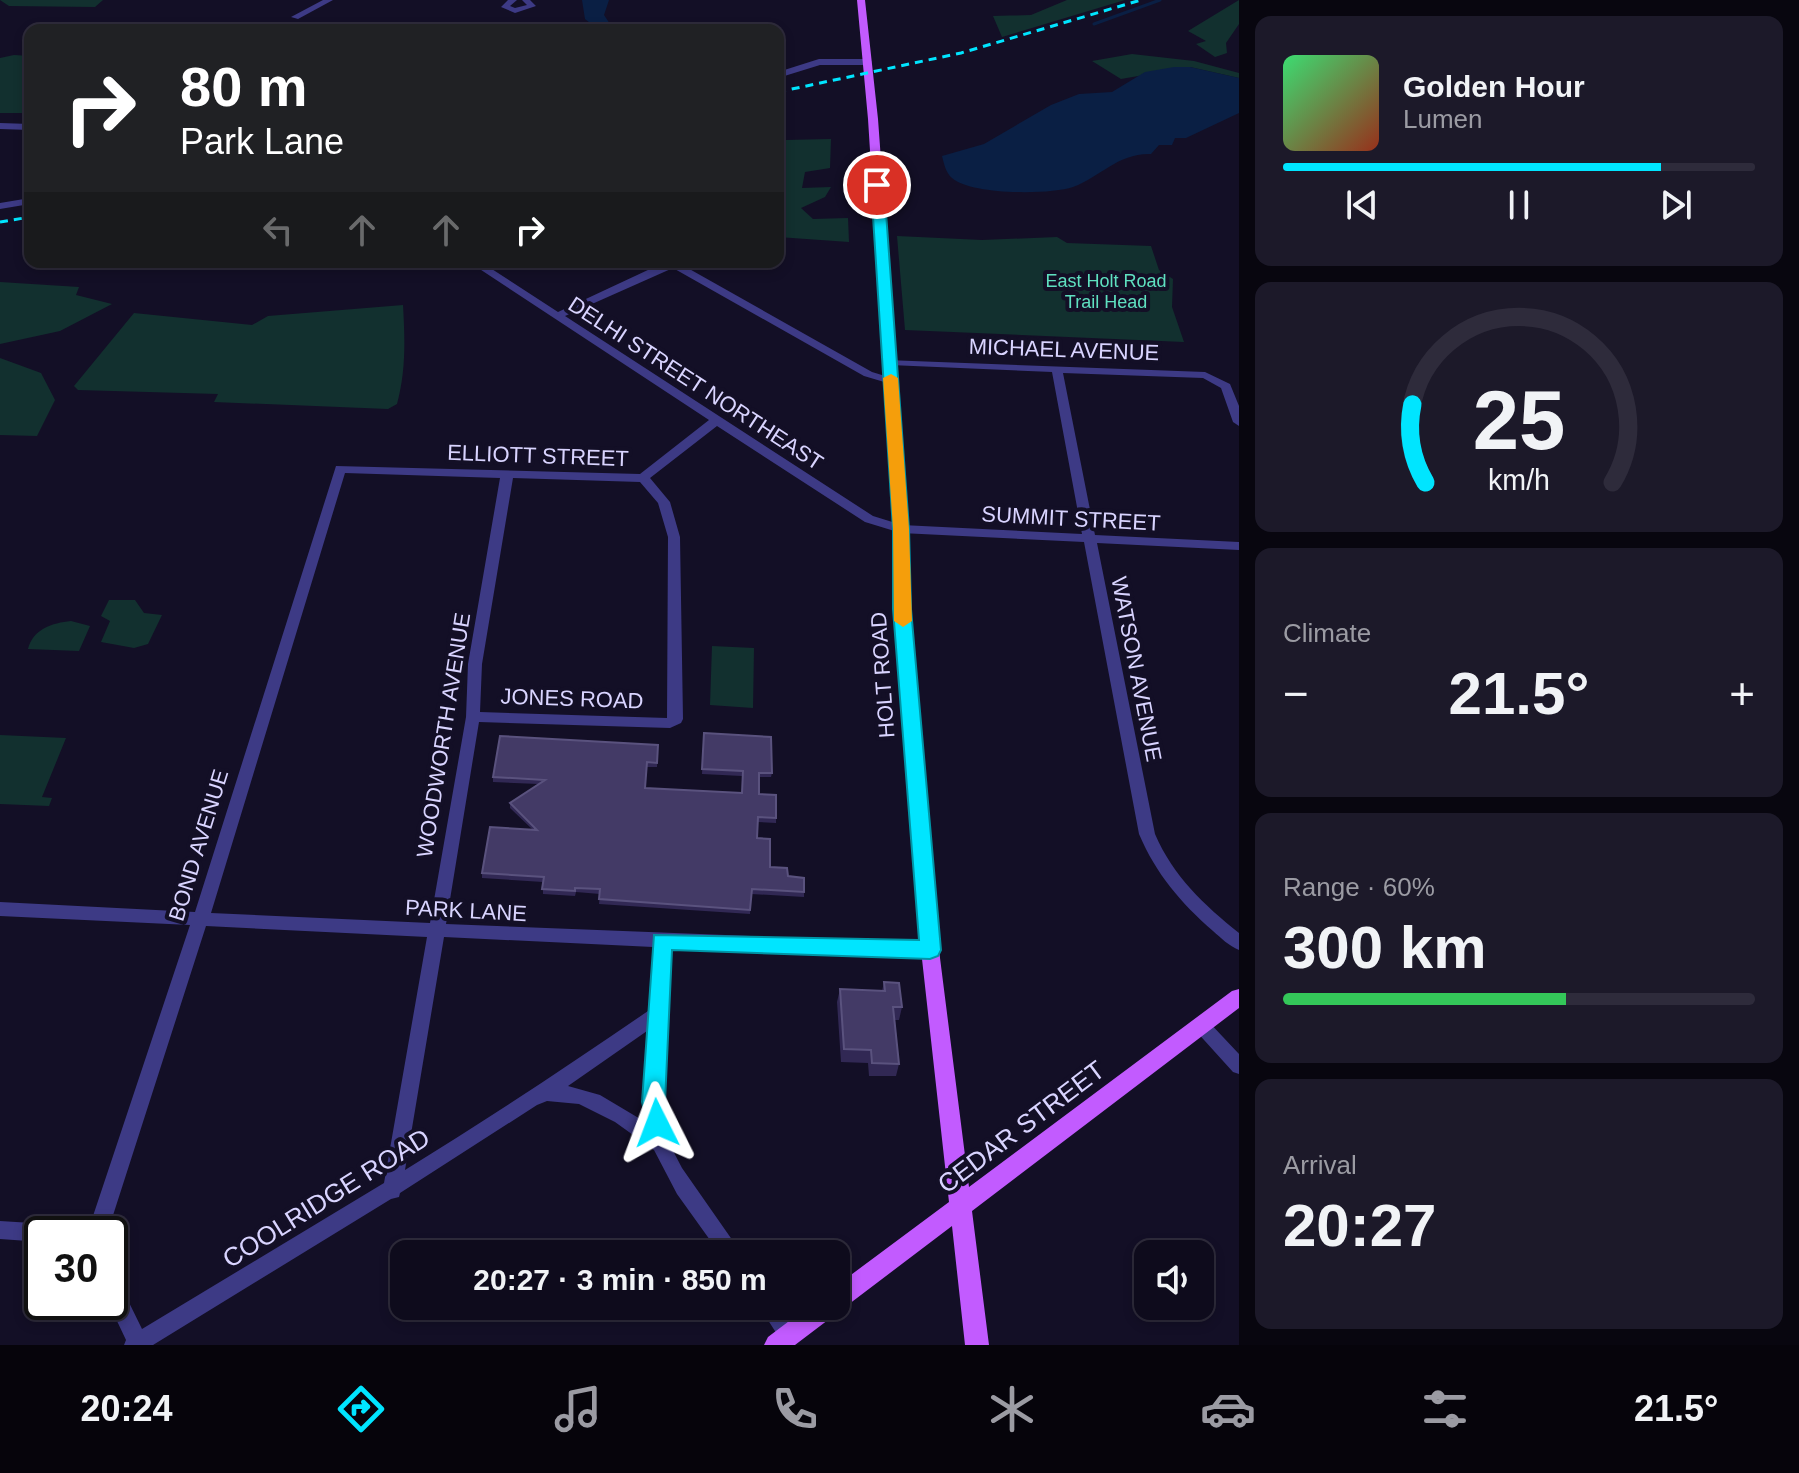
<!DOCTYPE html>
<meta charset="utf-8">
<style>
body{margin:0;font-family:Arial,sans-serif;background:#1c1929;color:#f1f3f6;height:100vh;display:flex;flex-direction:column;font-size:30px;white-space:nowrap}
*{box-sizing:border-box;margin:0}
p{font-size:26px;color:#9b9ba3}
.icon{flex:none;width:44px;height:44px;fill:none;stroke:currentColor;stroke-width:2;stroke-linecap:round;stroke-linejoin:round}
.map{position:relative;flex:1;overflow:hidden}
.sheet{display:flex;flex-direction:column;gap:16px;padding:16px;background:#08060f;width:560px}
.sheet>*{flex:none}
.hud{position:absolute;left:24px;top:24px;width:760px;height:244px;border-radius:16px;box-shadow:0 4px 12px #0003,0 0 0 2px #2e2b3b;background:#202124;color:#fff;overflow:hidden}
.controls{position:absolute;left:1134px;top:1240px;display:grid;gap:16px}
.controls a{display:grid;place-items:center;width:80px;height:80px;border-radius:16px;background:#0e0b1c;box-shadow:0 4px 12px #0003,0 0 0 2px #2e2b3b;font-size:40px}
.speed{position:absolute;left:24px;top:1216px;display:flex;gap:16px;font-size:40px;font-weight:700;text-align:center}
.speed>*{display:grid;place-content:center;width:104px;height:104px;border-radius:50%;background:#0e0b1c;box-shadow:0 4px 12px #0003,0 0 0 2px #2e2b3b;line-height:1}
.speed .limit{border:4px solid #111;border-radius:12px;background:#fff;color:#111}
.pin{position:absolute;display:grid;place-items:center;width:68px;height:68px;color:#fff;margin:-34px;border:4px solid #fff;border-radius:50%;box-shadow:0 2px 8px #0007}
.me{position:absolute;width:88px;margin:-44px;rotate:357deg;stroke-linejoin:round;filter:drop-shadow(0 0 6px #0008)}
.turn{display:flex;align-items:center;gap:28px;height:168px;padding:0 24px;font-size:36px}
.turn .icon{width:104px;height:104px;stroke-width:2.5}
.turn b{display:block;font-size:56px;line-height:68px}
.lanes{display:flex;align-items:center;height:76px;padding:0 24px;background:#0003;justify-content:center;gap:40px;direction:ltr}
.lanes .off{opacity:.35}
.big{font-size:60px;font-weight:600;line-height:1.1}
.sheet .tile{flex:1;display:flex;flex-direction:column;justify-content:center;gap:12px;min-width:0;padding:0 28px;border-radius:16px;background:#1c1929}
.sheet .dial{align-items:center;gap:0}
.dial svg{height:208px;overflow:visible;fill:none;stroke:#2e2b3b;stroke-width:7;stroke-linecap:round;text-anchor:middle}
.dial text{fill:#f1f3f6;stroke:none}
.song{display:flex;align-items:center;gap:24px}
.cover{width:96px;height:96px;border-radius:12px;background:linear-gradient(135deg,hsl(140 70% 55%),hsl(10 70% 35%))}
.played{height:8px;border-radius:4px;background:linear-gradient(90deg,#00e5ff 80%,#2e2b3b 80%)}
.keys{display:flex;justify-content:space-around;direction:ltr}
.heat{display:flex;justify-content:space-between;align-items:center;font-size:44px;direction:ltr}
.charge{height:12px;border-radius:6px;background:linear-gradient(90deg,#34c759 60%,#2e2b3b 0)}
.trip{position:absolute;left:390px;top:1240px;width:460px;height:80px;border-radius:16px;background:#0e0b1c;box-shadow:0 4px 12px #0003,0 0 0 2px #2e2b3b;font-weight:600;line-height:80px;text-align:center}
.tab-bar{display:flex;height:128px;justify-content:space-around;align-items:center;background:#06040b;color:#9b9ba3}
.tab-bar .icon{width:56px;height:56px}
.tab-bar .active{color:#00e5ff}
.tab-bar b{font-size:36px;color:#f1f3f6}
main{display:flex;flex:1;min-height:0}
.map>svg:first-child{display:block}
</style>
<main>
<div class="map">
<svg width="1239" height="1345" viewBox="0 0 1239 1345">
<rect width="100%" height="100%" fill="#130f26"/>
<path fill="#12302f" d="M 0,0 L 103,0 L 95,7 L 9,6 Z
M 1067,0 L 1125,0 L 1002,37 L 993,16 L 1031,15 Z
M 1239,0 L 1239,24 L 1226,43 L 1227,53 L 1215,57 L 1196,44 L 1206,41 L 1188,31 Z
M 1132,54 L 1194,61 L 1239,73 L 1239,78 L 1190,67 L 1121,79 L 1092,61 Z
M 14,55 L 30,56 L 30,113 L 0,113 L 0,58 Z
M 831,139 L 830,168 L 805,172 L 802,188 L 831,187 L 825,197 L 801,208 L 813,219 L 848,218 L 849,242 L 778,237 L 778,223 L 785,224 L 785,140 Z
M 897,236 L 982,240 L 1057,237 L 1067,243 L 1151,246 L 1159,270 L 1173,279 L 1172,307 L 1184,342 L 905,330 Z
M 0,282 L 79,287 L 76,295 L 112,304 L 60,331 L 0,344 Z
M 403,305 C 405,340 406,371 397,404 L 388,409 L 214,402 L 218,394 L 78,390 L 74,386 L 134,313 L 252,325 L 268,316 Z
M 0,358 L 41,373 L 55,400 L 37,436 L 0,435 Z
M 109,600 L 135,600 L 144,613 L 162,615 L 148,644 L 134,648 L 101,642 L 110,621 L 101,616 Z
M 71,621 L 90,626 L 79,651 L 28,649 C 33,629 52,623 71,621 Z
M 712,646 L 754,648 L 753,708 L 710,705 Z
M 0,735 L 66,738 L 42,797 L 52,798 L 49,806 L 0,804 Z"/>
<path fill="#0a1f44" d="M 582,0 L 609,0 L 604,15 L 614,30 L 599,30 L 585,19 Z
M 1174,67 L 1190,67 L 1239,78 L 1239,113 L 1186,138 L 1175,138 L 1172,145 L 1159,145 L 1151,154 C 1118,153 1102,176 1073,187 C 1049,195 971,195 952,178 C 946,173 944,164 942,156 L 984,144 L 1051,105 L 1079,94 L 1112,92 L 1145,72 Z"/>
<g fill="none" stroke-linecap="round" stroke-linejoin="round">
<path stroke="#0a1f44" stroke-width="3" d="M 1094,24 L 1160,0"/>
<path fill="#3d3a85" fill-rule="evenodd" d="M 323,0 L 333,0 L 298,19 L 291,17 Z
M 508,0 L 517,0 L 510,6 L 515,8 L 527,5 L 522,0 L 530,0 L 536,6 L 515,13 L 501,7 Z
M 819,59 L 868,59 L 872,62 L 868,65 L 820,65 L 778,78 L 778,72 Z
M 0,123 L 30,124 L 30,130 L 0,129 Z
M 30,198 L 30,204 L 0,209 L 0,203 Z
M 469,262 L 481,262 L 558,312 L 665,262 L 677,262 L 872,372 L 895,379 L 895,383 L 891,384 L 864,376 L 673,268 L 565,316 L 873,516 L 902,525 L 1082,534 L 1052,372 L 890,365 L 884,362 L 886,360 L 1205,372 L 1230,384 L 1239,406 L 1239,426 L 1233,422 L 1221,388 L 1203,378 L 1063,373 L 1095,535 L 1239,542 L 1239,550 L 1097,543 L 1155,834 C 1173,876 1204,905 1239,933 L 1239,950 C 1229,946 1221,938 1213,931 C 1181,903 1156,874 1139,834 L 1084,542 L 901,533 L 865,522 L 717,426 L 650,478 L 670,502 L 680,537 L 683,719 L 681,723 L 670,728 L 479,722 L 446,924 L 930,943 L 936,945 L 938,950 L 936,955 L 930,957 L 670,947 L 662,1075 L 665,1126 L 670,1145 L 682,1168 L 742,1254 L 720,1254 L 677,1194 L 654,1150 L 615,1122 L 579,1104 L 547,1101 L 537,1105 L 400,1193 L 399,1197 L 391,1199 L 153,1345 L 124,1345 L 126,1340 L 108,1302 L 110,1302 L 110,1275 L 117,1278 L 142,1329 L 384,1183 L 427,937 L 206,926 L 107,1234 L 87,1234 L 190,925 L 0,916 L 0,902 L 195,912 L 336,466 L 640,474 L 709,420 ZM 345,473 L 500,478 L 468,664 L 466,717 L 430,923 L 211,913 ZM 513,478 L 640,482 L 658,503 L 668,537 L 667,718 L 480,712 L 482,664 ZM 444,937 L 653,947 L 648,1011 C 568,1066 488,1119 405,1170 ZM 647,1031 L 645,1075 L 647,1123 L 600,1095 L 568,1086 Z
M 1201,1018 L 1207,1020 L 1239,1054 L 1239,1074 L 1233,1072 L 1195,1030 L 1192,1025 L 1195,1020 Z
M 0,1221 L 64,1225 L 71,1227 L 74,1234 L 42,1234 L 42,1242 L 0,1239 Z
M 759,1306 L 781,1306 L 799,1335 L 796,1342 L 789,1345 L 782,1342 Z"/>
<path fill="#c25bff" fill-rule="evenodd" d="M 857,0 L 865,0 L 878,119 L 908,529 L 910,609 L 939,950 L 969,1187 L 1232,991 L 1239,989 L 1239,1008 L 972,1211 L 989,1345 L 965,1345 L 952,1226 L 795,1345 L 764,1345 L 768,1337 L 809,1306 L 836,1306 L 836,1286 L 949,1202 L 921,950 L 894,609 L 894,529 L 868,119 Z"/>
<path stroke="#00e5ff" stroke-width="3" stroke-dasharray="8 6" stroke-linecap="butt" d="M 778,92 L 961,53 L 1141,0
M 0,222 L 30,217"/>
</g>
<path fill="#312854" d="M 704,733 L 772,773 L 771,777 L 759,777 L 759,794 L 776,818 L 776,823 L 757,822 L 757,838 L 770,867 L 788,876 L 804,892 L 804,897 L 751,894 L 750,914 L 599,904 L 600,894 L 576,892 L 575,896 L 543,894 L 543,882 L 482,878 L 482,873 L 532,829 L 510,808 L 510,803 L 538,784 L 493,782 L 493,777 L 658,745 L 657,767 L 647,767 L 645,788 L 742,793 L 742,776 L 702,774 Z
M 884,982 L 902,1007 L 899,1020 L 895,1020 L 899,1064 L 896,1076 L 869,1076 L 868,1063 L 841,1062 L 837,1002 L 840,989 L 882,991 Z"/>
<path fill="#433a66" stroke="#5a527e" stroke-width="2" d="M 704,733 L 771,737 L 772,773 L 759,773 L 759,794 L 776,795 L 776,818 L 758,817 L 757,838 L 770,839 L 770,867 L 787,868 L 788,876 L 804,878 L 804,892 L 752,889 L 750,910 L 599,899 L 600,889 L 575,888 L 575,891 L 542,889 L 544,877 L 482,873 L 490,827 L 537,830 L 510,803 L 545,780 L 493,777 L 500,736 L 658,745 L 657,763 L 647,762 L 645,788 L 742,793 L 743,771 L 702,769 Z
M 884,982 L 899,983 L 902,1007 L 893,1007 L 899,1064 L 872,1063 L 871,1050 L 844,1049 L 840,989 L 885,991 Z"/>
<path fill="#00e5ff" stroke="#0095a6" stroke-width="2" d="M 877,181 L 884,185 L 909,529 L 911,609 L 941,950 L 938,956 L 930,959 L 672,950 L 665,1102 L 669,1123 L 665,1131 L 657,1134 L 649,1131 L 642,1102 L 654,935 L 919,940 L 893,609 L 893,529 L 871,185 Z"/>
<path fill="#f59e0b" d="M 891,374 L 898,378 L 909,529 L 912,621 L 903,627 L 894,621 L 893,529 L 883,378 Z"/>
<g text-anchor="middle" stroke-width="8" stroke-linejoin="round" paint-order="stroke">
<g font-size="18" fill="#5fe0c0" stroke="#130f26">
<text x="1106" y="287">East Holt Road<tspan x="1106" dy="21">Trail Head</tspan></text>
</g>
<g font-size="22" fill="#d9d4ff" stroke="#130f26">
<text transform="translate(1064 349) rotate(2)" y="8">MICHAEL AVENUE</text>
<text transform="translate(696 383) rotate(33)" y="8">DELHI STREET NORTHEAST</text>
<text transform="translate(538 455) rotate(2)" y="8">ELLIOTT STREET</text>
<text transform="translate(1071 518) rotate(3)" y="8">SUMMIT STREET</text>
<text transform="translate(1137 669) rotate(79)" y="8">WATSON AVENUE</text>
<text transform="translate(882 675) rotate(-94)" y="8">HOLT ROAD</text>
<text transform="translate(572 698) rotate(2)" y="8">JONES ROAD</text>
<text transform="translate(443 735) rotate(-81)" y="8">WOODWORTH AVENUE</text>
<text transform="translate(198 845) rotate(-73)" y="8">BOND AVENUE</text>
<text transform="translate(466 910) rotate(3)" y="8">PARK LANE</text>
</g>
<g font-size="26" fill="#d9d4ff" stroke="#130f26">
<text transform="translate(1021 1127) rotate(-37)" y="9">CEDAR STREET</text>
<text transform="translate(326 1198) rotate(-32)" y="9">COOLRIDGE ROAD</text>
</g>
</g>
</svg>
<div class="controls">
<a><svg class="icon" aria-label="sound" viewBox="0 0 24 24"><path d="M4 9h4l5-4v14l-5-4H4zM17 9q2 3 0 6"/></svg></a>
</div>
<div class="speed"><div class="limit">30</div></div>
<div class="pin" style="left:877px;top:185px;background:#d93025"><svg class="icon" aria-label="arrive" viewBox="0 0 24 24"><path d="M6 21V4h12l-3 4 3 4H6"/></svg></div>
<svg class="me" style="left:657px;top:1123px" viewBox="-20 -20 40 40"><path d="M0-17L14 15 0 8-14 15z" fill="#00e5ff" stroke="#fff" stroke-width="4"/></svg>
<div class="trip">20:27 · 3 min · 850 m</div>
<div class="hud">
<div class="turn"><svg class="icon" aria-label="right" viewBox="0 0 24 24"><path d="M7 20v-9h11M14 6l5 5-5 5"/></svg><div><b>80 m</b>Park Lane</div></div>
<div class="lanes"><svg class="icon off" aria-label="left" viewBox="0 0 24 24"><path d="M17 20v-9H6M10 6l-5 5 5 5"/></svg><svg class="icon off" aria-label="ahead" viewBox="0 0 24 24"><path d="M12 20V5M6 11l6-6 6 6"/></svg><svg class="icon off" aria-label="ahead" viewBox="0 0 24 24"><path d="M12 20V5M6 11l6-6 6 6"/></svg><svg class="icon" aria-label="right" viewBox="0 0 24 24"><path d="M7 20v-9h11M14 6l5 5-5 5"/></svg></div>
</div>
</div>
<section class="sheet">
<div class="tile">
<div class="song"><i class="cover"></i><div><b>Golden Hour</b><p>Lumen</p></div></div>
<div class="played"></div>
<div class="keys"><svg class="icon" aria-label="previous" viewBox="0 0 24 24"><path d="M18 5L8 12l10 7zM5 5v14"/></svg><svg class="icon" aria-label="pause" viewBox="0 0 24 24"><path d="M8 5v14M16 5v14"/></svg><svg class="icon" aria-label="next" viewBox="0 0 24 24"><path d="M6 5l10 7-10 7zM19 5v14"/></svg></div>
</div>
<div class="tile dial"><svg viewBox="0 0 100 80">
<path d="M14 69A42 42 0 1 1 86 69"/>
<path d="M14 69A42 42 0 0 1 9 39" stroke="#00e5ff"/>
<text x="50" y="56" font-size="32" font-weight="700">25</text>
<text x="50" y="72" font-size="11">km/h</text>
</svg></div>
<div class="tile"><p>Climate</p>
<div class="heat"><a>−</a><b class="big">21.5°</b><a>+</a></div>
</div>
<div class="tile"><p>Range · 60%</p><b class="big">300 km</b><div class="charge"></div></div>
<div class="tile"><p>Arrival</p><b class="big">20:27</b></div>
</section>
</main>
<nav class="tab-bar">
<b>20:24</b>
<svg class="icon active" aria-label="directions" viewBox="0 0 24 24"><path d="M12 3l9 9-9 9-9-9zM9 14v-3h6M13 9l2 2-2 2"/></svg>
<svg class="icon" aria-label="music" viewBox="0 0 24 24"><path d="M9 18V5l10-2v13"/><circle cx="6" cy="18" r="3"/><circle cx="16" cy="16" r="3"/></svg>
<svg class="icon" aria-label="phone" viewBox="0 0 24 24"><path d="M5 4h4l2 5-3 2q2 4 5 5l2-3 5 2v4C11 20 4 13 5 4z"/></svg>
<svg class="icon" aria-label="climate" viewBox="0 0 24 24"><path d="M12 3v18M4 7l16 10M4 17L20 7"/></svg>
<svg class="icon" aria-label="car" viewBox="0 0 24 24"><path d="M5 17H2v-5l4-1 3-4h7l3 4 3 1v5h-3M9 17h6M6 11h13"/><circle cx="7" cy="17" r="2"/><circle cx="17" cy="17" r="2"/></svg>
<svg class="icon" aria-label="filters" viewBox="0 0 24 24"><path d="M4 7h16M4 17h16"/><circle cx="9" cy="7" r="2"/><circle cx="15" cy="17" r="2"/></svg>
<b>21.5°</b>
</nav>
